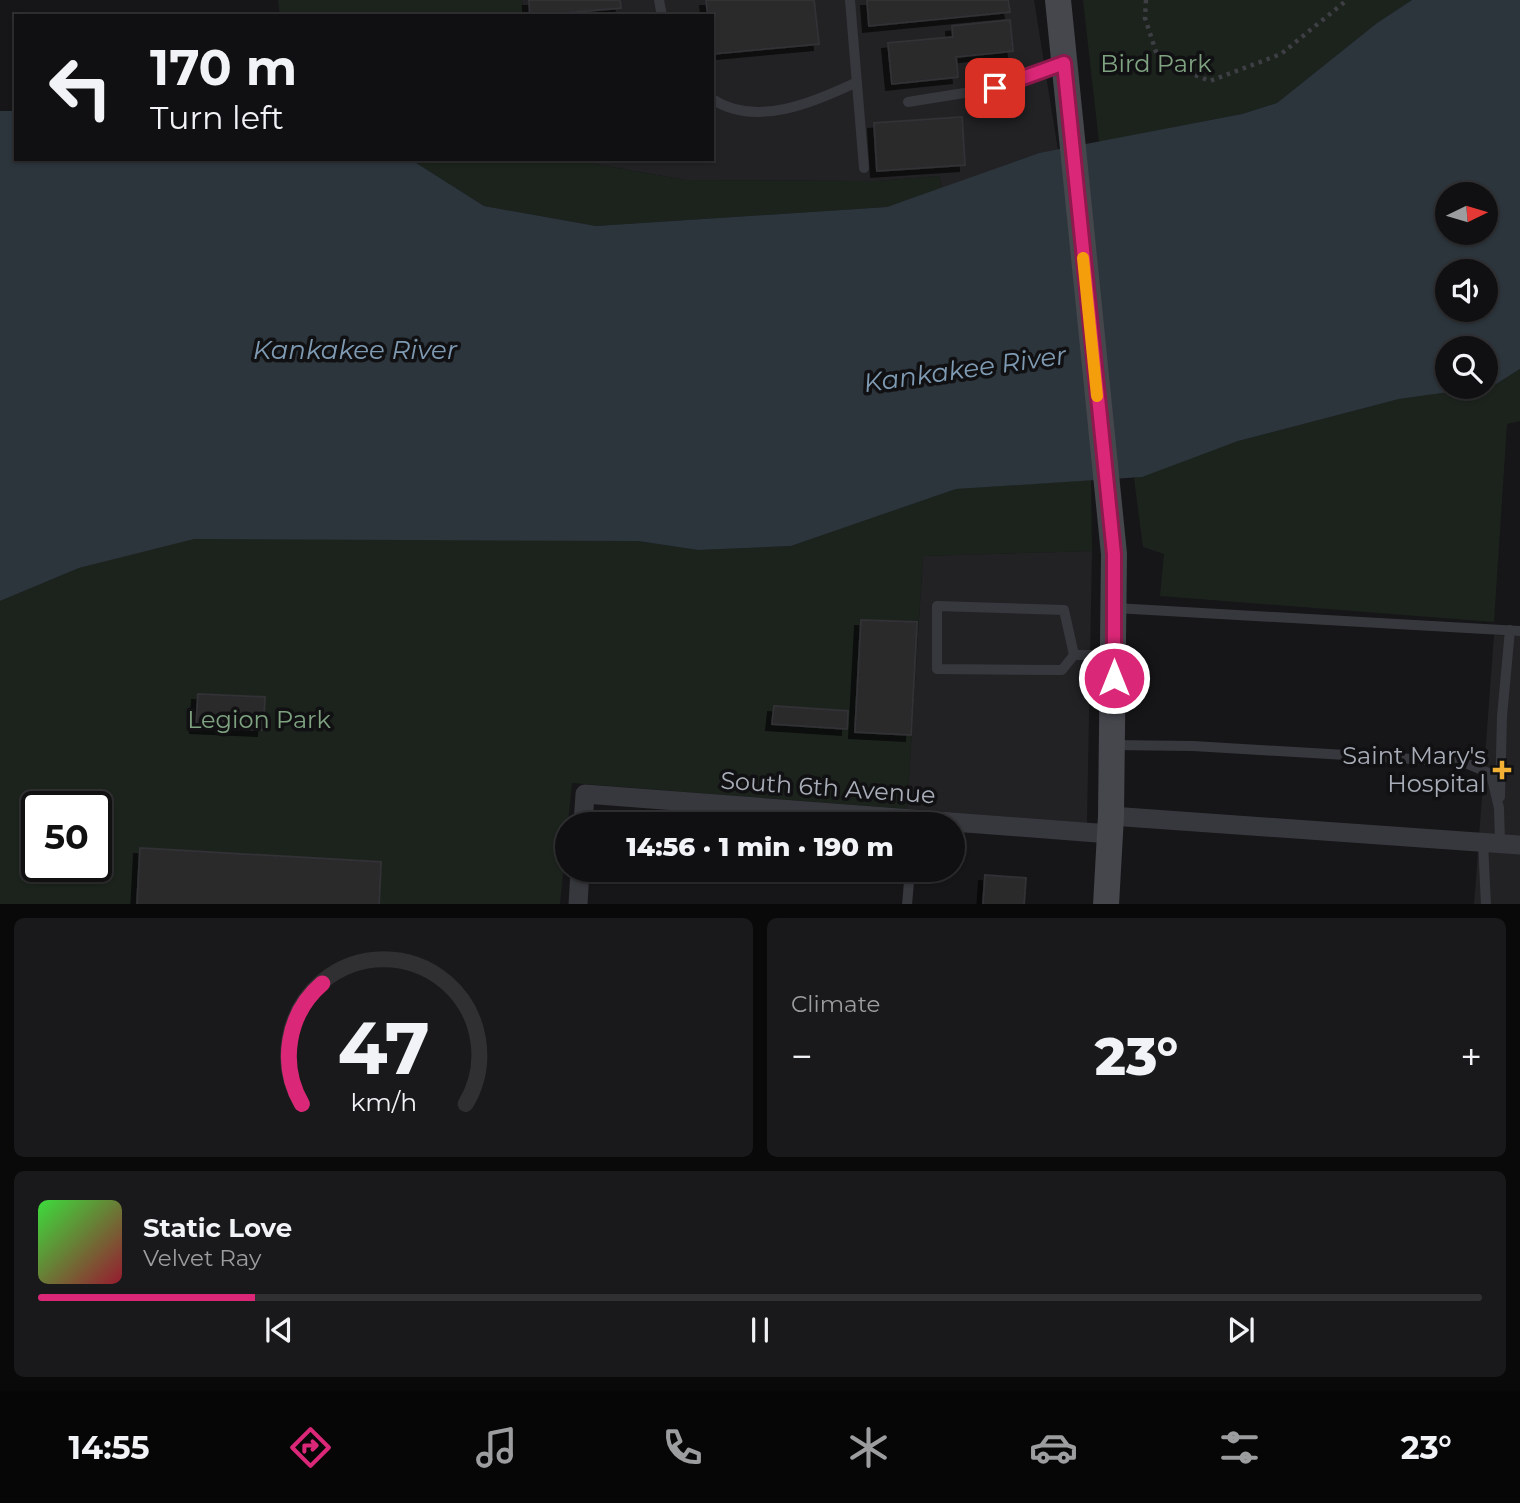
<!DOCTYPE html>
<meta charset="utf-8">
<style>
body{margin:0;font-family:Montserrat,sans-serif;background:#19191b;color:#f1f3f6;height:100vh;display:flex;flex-direction:column;font-size:26px;white-space:nowrap}
*{box-sizing:border-box;margin:0}
p{font-size:23px;color:#9c9d9f}
.icon{flex:none;width:38px;height:38px;fill:none;stroke:currentColor;stroke-width:2;stroke-linecap:round;stroke-linejoin:round}
.map{position:relative;height:904px;overflow:hidden}
.details{display:flex;flex-direction:column;gap:14px;padding:14px;background:#09090a;flex:1}
.details>*{flex:none}
.top-card{position:absolute;left:14px;top:14px;width:700px;height:147px;border-radius:0px;box-shadow:0 2px 5px #0004,0 0 0 2px #303032;background:#101012;color:#f1f3f6;overflow:hidden}
.needle{width:46px;rotate:85deg}
.buttons{position:absolute;left:1435px;top:182px;display:grid;gap:14px}
.buttons a{display:grid;place-items:center;width:63px;height:63px;border-radius:50%;background:#101012;box-shadow:0 2px 5px #0004,0 0 0 2px #303032;font-size:35px}
.speed{position:absolute;left:21px;top:791px;display:flex;gap:14px;font-size:35px;font-weight:700;text-align:center}
.speed>*{display:grid;place-content:center;width:91px;height:91px;border-radius:50%;background:#101012;box-shadow:0 2px 5px #0004,0 0 0 2px #303032;line-height:1}
.speed .limit{border:4px solid #111;border-radius:10px;background:#fff;color:#111}
.pin{position:absolute;display:grid;place-items:center;width:60px;height:60px;color:#fff;margin:-30px;border-radius:14px;box-shadow:0 4px 10px #0006}
.me{position:absolute;width:77px;margin:-38px;rotate:0deg;stroke-linejoin:round;filter:drop-shadow(0 0 5px #0008)}
.turn{display:flex;align-items:center;gap:24px;height:147px;padding:0 21px;font-size:32px}
.turn .icon{width:91px;height:91px;stroke-width:2.5}
.turn b{display:block;font-size:49px;line-height:60px}
.big{font-size:52px;font-weight:800;line-height:1.1}
.details .tile{flex:1;display:flex;flex-direction:column;justify-content:center;gap:10px;min-width:0;padding:0 24px;border-radius:10px;background:#19191b}
.details .dial{align-items:center;gap:0}
.dial svg{height:182px;overflow:visible;fill:none;stroke:#303032;stroke-width:7;stroke-linecap:round;text-anchor:middle}
.dial text{fill:#f1f3f6;stroke:none}
.song{display:flex;align-items:center;gap:21px}
.cover{width:84px;height:84px;border-radius:10px;background:linear-gradient(135deg,hsl(120 70% 55%),hsl(350 70% 35%))}
.played{height:7px;border-radius:4px;background:linear-gradient(90deg,#db2777 15%,#303032 15%)}
.keys{display:flex;justify-content:space-around;direction:ltr}
.heat{display:flex;justify-content:space-between;align-items:center;font-size:38px;direction:ltr}
.details .tiles{flex:1;display:grid;gap:14px;grid-template-columns:1fr 1fr}
.tile:last-child{grid-column:span 2}
.trip{position:absolute;left:555px;top:812px;width:410px;height:70px;border-radius:35px;background:#101012;box-shadow:0 2px 5px #0004,0 0 0 2px #303032;font-weight:800;line-height:70px;text-align:center}
.tabs{display:flex;height:112px;justify-content:space-around;align-items:center;background:#060607;color:#9c9d9f}
.tabs .icon{width:49px;height:49px}
.tabs .active{color:#db2777}
.tabs b{font-size:32px;color:#f1f3f6}
.map>svg:first-child{display:block}
</style>
<div class="map">
<svg width="1520" height="905" viewBox="0 0 1520 905">
<defs>
<filter id="shadow"><feDropShadow dx="-6" dy="6" stdDeviation="0" flood-color="#0009"/></filter>
</defs>
<rect width="100%" height="100%" fill="#161618"/>
<path fill="#222225" d="M 522,0 L 1034,0 L 1058,150 L 1039,153 L 942,188 L 939,176 L 877,181 L 685,180 L 567,159 L 712,159 L 712,16 L 523,16 Z
M 1092,551 L 1087,823 L 907,809 L 923,556 Z
M 1494,635 L 1520,636 L 1520,904 L 1474,905 Z"/>
<path fill="#1c231d" fill-rule="evenodd" d="M 278,0 L 522,0 L 523,16 L 280,16 Z
M 1083,0 L 1412,0 L 1377,23 L 1277,103 L 1242,114 L 1099,142 Z
M 410,159 L 567,159 L 685,180 L 877,181 L 939,176 L 942,188 L 887,207 L 596,226 L 484,206 Z
M 1520,369 L 1520,421 L 1507,424 L 1494,622 L 1160,596 L 1164,554 L 1143,547 L 1134,478 L 1238,441 L 1399,399 L 1493,386 Z
M 1091,480 L 1092,551 L 923,556 L 907,809 L 572,783 L 560,904 L 0,904 L 0,601 L 79,568 L 211,534 L 638,541 L 698,550 L 791,546 L 956,489 ZM 37,807 L 96,807 L 96,866 L 37,866 Z"/>
<path fill="#2c353c" fill-rule="evenodd" d="M 1412,0 L 1520,0 L 1520,369 L 1493,386 L 1399,399 L 1238,441 L 1142,477 L 956,489 L 791,546 L 698,550 L 638,541 L 194,539 L 79,568 L 0,601 L 0,111 L 16,111 L 16,159 L 410,159 L 484,206 L 596,226 L 887,207 L 1039,153 L 1242,114 L 1277,103 L 1377,23 ZM 1447,194 L 1486,194 L 1486,233 L 1447,233 ZM 1447,271 L 1486,271 L 1486,310 L 1447,310 ZM 1447,348 L 1486,348 L 1486,387 L 1447,387 Z"/>
<path fill="#29292c" stroke="#303034" stroke-width="2" filter="url(#shadow)" d="M 529,0 L 620,0 L 621,8 L 530,16 Z
M 706,0 L 814,0 L 819,44 L 712,54 L 712,16 L 708,16 Z
M 867,0 L 1008,0 L 1010,12 L 869,26 Z
M 1010,20 L 1013,51 L 956,57 L 958,77 L 892,84 L 888,43 L 953,37 L 952,26 Z
M 962,117 L 965,165 L 877,171 L 874,123 Z
M 861,620 L 917,622 L 911,735 L 855,732 Z
M 198,694 L 265,697 L 263,730 L 196,727 Z
M 774,706 L 848,711 L 847,729 L 772,724 Z
M 140,848 L 381,862 L 379,905 L 137,905 Z
M 985,875 L 1026,878 L 1024,905 L 983,905 Z"/>
<g fill="none" stroke-linecap="round" stroke-linejoin="round">
<path stroke="#3d3f44" stroke-width="4.5" stroke-dasharray="3.5 5" stroke-linecap="butt" d="M 1146,0 L 1145,18 L 1159,61 L 1210,81 L 1281,54 L 1347,0"/>
<path stroke="#37383d" stroke-width="10" d="M 659,0 L 662,16
M 850,0 L 864,168
M 712,99 C 756,128 815,102 857,82
M 908,102 L 995,88 L 1063,63
M 937,606 L 1064,610 L 1074,655 L 1062,670 L 937,669 Z
M 1115,608 L 1520,631
M 1074,655 L 1112,655
M 1112,745 L 1193,746 L 1463,762 L 1491,774 L 1499,808 L 1500,843
M 1500,797 L 1502,716 L 1510,630
M 1483,842 L 1486,905
M 907,905 L 910,870"/>
<path stroke="#37383d" stroke-width="19" d="M 1111,816 L 1520,845
M 583,824 L 585,794 L 1110,834
M 578,905 L 580,870"/>
<path stroke="#45474d" stroke-width="26" d="M 1058,0 L 1114,554 L 1111,816 L 1106,905"/>
</g>
<g fill="none" stroke-linecap="round" stroke-linejoin="round">
<defs>
<path id="route" d="M 995,88 L 1064,63 L 1114,554 L 1114,678"/>
</defs>
<use href="#route" stroke="#8e194d" stroke-width="18"/>
<use href="#route" stroke="#db2777" stroke-width="12"/>
<path stroke="#f59e0b" stroke-width="12" d="M 1083,258 L 1097,396"/>
</g>
<path fill="#f2b134" stroke="#111113" stroke-width="2.5" d="M1498.5 759.5h7v7h7v7h-7v7h-7v-7h-7v-7h7z"/>
<g text-anchor="middle" stroke-width="7" stroke-linejoin="round" paint-order="stroke">
<g font-size="24" fill="#7fa381" stroke="#111113">
<text x="1156" y="72">Bird Park</text>
<text x="259" y="728">Legion Park</text>
</g>
<g font-size="24" fill="#a8adb8" stroke="#111113" text-anchor="end">
<text x="1486" y="764">Saint Mary's<tspan x="1486" dy="28">Hospital</tspan></text>
</g>
<g font-size="24" fill="#a8adb8" stroke="#111113">
<text transform="translate(828 788) rotate(4)" y="8">South 6th Avenue</text>
</g>
<g font-size="26" font-style="italic" fill="#7f9bb3" stroke="#111113">
<text x="355" y="359">Kankakee River</text>
<text transform="translate(965 369) rotate(-8)" y="9">Kankakee River</text>
</g>
</g>
</svg>
<div class="buttons">
<a><svg class="needle" viewBox="-14 -14 28 28"><path d="M0-13l5 13h-10z" fill="#e53935"/><path d="M0 13l5-13h-10z" fill="#9c9d9f"/></svg></a>
<a><svg class="icon" aria-label="sound" viewBox="0 0 24 24"><path d="M4 9h4l5-4v14l-5-4H4zM17 9q2 3 0 6"/></svg></a>
<a><svg class="icon" aria-label="search" viewBox="0 0 24 24"><circle cx="10" cy="10" r="6"/><path d="M15 15l6 6"/></svg></a>
</div>
<div class="speed"><div class="limit">50</div></div>
<div class="pin" style="left:995px;top:88px;background:#d93025"><svg class="icon" aria-label="arrive" viewBox="0 0 24 24"><path d="M6 21V4h12l-3 4 3 4H6"/></svg></div>
<svg class="me" style="left:1114px;top:678px" viewBox="-20 -20 40 40"><circle r="17" fill="#db2777" stroke="#fff" stroke-width="3"/><path d="M0-11L8 9 0 5-8 9z" fill="#fff"/></svg>
<div class="trip">14:56 · 1 min · 190 m</div>
<div class="top-card">
<div class="turn"><svg class="icon" aria-label="left" viewBox="0 0 24 24"><path d="M17 20v-9H6M10 6l-5 5 5 5"/></svg><div><b>170 m</b>Turn left</div></div>
</div>
</div>
<section class="details">
<div class="tiles">
<div class="tile dial"><svg viewBox="0 0 100 80">
<path d="M14 69A42 42 0 1 1 86 69"/>
<path d="M14 69A42 42 0 0 1 23 16" stroke="#db2777"/>
<text x="50" y="56" font-size="32" font-weight="700">47</text>
<text x="50" y="72" font-size="11">km/h</text>
</svg></div>
<div class="tile"><p>Climate</p>
<div class="heat"><a>−</a><b class="big">23°</b><a>+</a></div>
</div>
<div class="tile">
<div class="song"><i class="cover"></i><div><b>Static Love</b><p>Velvet Ray</p></div></div>
<div class="played"></div>
<div class="keys"><svg class="icon" aria-label="previous" viewBox="0 0 24 24"><path d="M18 5L8 12l10 7zM5 5v14"/></svg><svg class="icon" aria-label="pause" viewBox="0 0 24 24"><path d="M8 5v14M16 5v14"/></svg><svg class="icon" aria-label="next" viewBox="0 0 24 24"><path d="M6 5l10 7-10 7zM19 5v14"/></svg></div>
</div>
</div>
</section>
<nav class="tabs">
<b>14:55</b>
<svg class="icon active" aria-label="directions" viewBox="0 0 24 24"><path d="M12 3l9 9-9 9-9-9zM9 14v-3h6M13 9l2 2-2 2"/></svg>
<svg class="icon" aria-label="music" viewBox="0 0 24 24"><path d="M9 18V5l10-2v13"/><circle cx="6" cy="18" r="3"/><circle cx="16" cy="16" r="3"/></svg>
<svg class="icon" aria-label="phone" viewBox="0 0 24 24"><path d="M5 4h4l2 5-3 2q2 4 5 5l2-3 5 2v4C11 20 4 13 5 4z"/></svg>
<svg class="icon" aria-label="climate" viewBox="0 0 24 24"><path d="M12 3v18M4 7l16 10M4 17L20 7"/></svg>
<svg class="icon" aria-label="car" viewBox="0 0 24 24"><path d="M5 17H2v-5l4-1 3-4h7l3 4 3 1v5h-3M9 17h6M6 11h13"/><circle cx="7" cy="17" r="2"/><circle cx="17" cy="17" r="2"/></svg>
<svg class="icon" aria-label="filters" viewBox="0 0 24 24"><path d="M4 7h16M4 17h16"/><circle cx="9" cy="7" r="2"/><circle cx="15" cy="17" r="2"/></svg>
<b>23°</b>
</nav>
